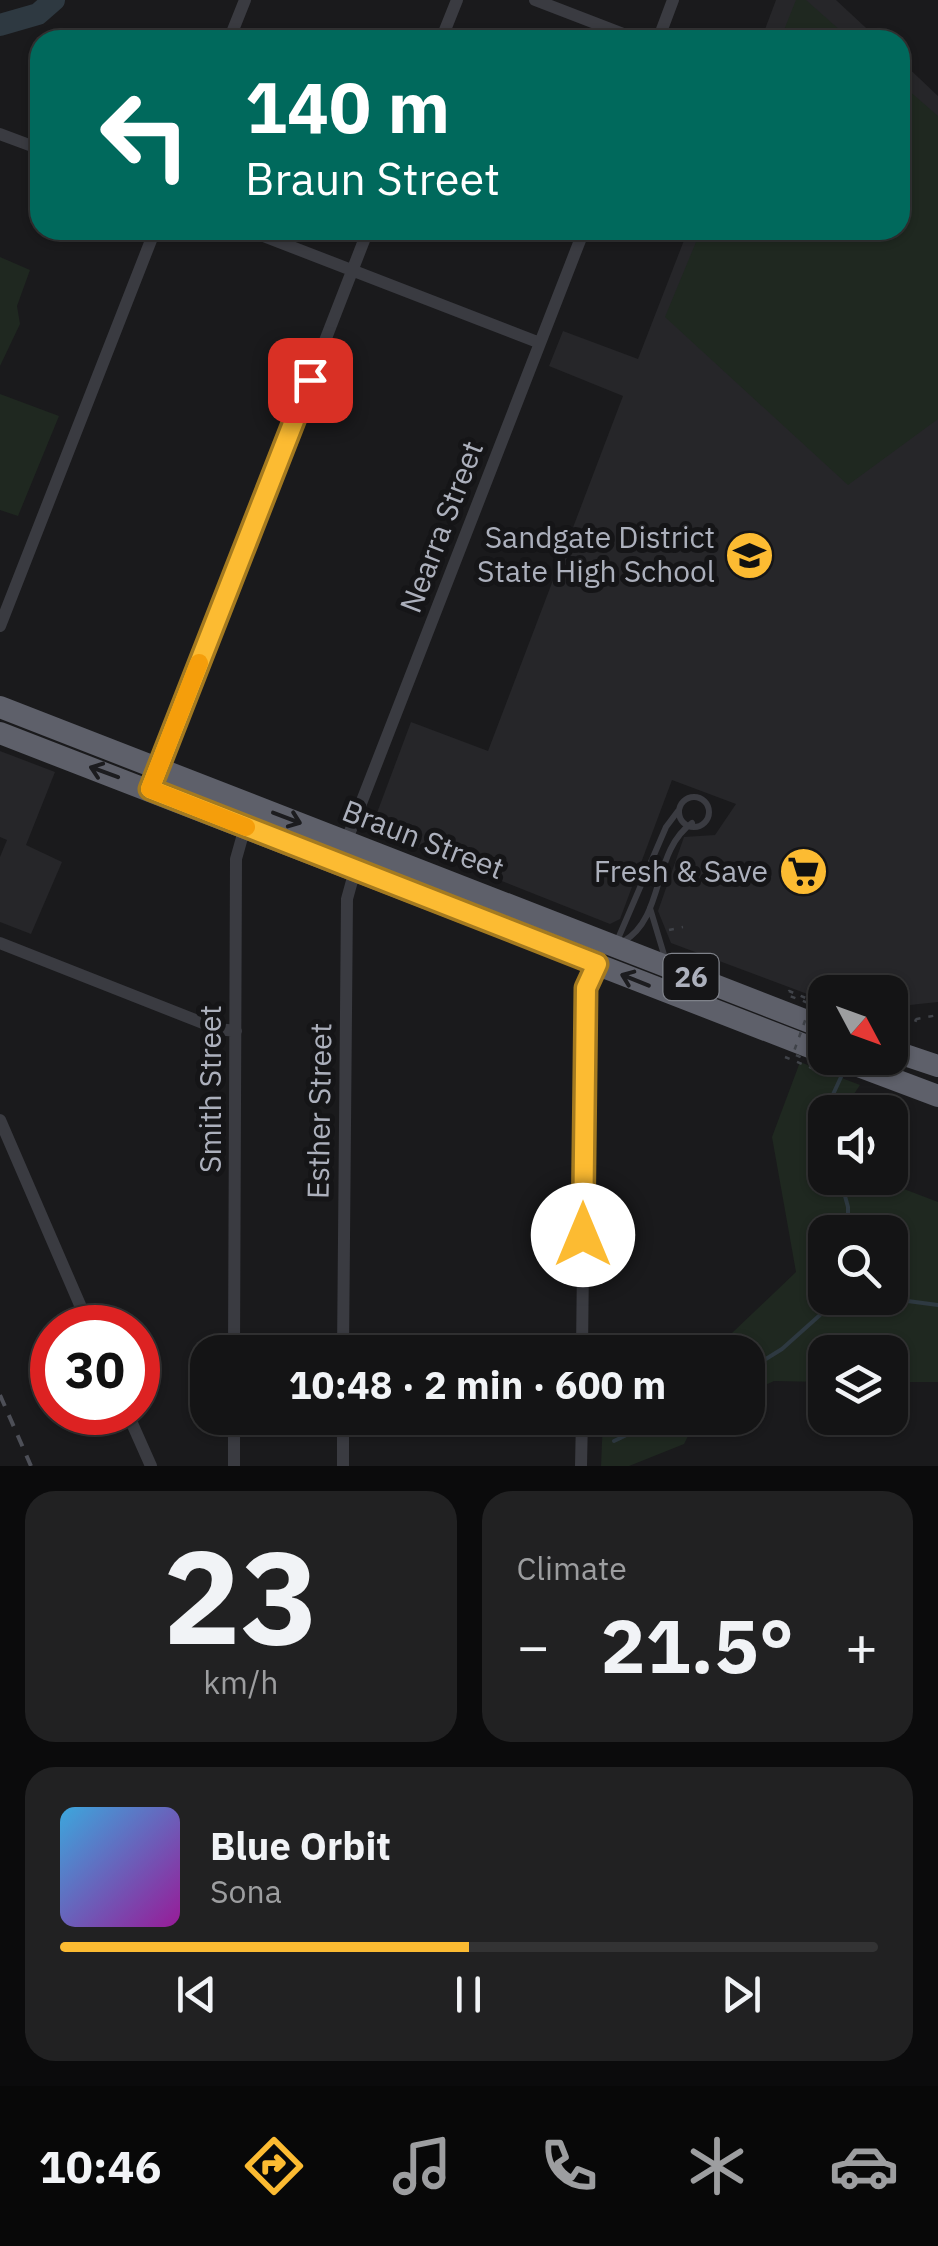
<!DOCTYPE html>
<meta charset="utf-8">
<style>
body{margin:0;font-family:"IBM Plex Sans",sans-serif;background:#212122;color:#f1f3f6;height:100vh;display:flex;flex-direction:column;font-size:38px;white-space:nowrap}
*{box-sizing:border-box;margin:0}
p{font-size:32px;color:#9d9ea0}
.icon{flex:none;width:55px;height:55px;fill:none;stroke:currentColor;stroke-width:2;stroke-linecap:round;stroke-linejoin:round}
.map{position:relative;height:1466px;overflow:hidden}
.drawer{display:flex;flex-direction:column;gap:25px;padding:25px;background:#0b0b0c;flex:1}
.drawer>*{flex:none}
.banner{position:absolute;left:30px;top:30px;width:880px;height:210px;border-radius:30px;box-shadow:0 2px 8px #0004,0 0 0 2px #333334;background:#00695c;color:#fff;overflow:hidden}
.needle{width:65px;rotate:131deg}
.controls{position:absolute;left:808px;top:975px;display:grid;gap:20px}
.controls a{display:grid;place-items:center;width:100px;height:100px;border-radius:20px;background:#141415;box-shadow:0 2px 8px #0004,0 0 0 2px #333334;font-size:50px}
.speed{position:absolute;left:30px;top:1305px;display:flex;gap:20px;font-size:50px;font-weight:700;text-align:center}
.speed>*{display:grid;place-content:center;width:130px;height:130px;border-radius:50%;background:#141415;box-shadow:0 2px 8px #0004,0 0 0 2px #333334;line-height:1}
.speed .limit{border:15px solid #d22;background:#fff;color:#111}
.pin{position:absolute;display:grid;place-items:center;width:85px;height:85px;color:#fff;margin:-42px;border-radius:20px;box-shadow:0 5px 15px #0006}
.me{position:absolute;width:110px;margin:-55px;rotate:0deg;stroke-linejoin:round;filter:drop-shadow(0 0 8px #0008)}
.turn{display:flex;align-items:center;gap:35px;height:210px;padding:0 50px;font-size:45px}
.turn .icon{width:130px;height:130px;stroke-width:2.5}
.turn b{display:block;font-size:70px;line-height:85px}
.big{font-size:75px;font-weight:800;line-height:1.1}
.drawer .tile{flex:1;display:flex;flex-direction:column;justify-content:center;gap:15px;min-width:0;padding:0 35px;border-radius:30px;background:#212122}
.drawer .dial{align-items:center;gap:0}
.dial b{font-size:130px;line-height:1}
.song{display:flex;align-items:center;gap:30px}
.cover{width:120px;height:120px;border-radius:15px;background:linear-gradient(135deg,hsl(200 70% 55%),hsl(300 70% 35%))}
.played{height:10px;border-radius:5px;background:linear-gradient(90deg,#fcbb32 50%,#333334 50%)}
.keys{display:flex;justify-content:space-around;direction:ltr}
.heat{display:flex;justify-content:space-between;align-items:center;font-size:55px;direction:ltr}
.drawer .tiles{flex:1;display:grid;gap:25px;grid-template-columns:1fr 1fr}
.tile:last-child{grid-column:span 2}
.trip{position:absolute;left:190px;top:1335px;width:575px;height:100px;border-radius:30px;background:#141415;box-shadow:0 2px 8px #0004,0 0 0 2px #333334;font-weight:800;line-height:100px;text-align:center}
.dock{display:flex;height:160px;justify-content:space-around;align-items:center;background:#080808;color:#9d9ea0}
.dock .icon{width:70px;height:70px}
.dock .on{color:#fcbb32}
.dock b{font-size:45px;color:#f1f3f6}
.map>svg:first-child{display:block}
</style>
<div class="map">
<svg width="938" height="1466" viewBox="0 0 938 1466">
<rect width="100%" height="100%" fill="#1a1a1c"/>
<path fill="#262629" d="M 776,0 L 836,0 L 879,40 L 761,40 Z
M 900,60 L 938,96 L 938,1002 L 891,1007 L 890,992 L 868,992 L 847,979 L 818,998 L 671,943 L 658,911 L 684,837 L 715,835 L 736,804 L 672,780 L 620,919 L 610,924 L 371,829 L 411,722 L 488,751 L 623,396 L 549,366 L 563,331 L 638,359 L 688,230 L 900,230 Z
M 0,751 L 55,772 L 26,845 L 62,862 L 31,934 L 0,922 L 0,857 L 7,840 L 0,837 Z"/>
<path fill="#1f2820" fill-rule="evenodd" d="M 796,0 L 806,0 L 851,40 L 780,40 Z
M 900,83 L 938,116 L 938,419 L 848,485 L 665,317 L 701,230 L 900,230 Z
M 0,257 L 30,270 L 17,306 L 20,324 L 0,366 Z
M 0,394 L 59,416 L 18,516 L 0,510 Z
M 800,1062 L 860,1085 L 842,1112 L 825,1112 L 825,1178 L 875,1178 L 938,1202 L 938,1382 L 890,1382 L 890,1352 L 825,1352 L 825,1382 L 774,1381 L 748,1393 L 748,1352 L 712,1352 L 796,1272 L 772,1137 ZM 890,1232 L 890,1298 L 825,1298 L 825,1232 Z
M 603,1418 L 697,1418 L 684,1444 L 629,1466 L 601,1466 Z"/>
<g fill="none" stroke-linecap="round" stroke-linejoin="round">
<path stroke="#2e3941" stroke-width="4" d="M 825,1112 L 841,1077
M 825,1114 L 825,1146
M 840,1178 L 848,1207 L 848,1232
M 890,1293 L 900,1300 L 938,1305
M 748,1370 L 782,1349 L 839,1298
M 614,1441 L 662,1418"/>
<path stroke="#2e3941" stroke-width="22" d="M 0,25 L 38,14 L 54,0"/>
<path stroke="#404349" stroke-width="2.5" stroke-dasharray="5 8" stroke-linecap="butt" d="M 669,930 L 683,927
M 881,992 L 885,980
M 817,1007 L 821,982
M 890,1011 L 917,1021
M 890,1024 L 938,1015"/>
<path stroke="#3a3b41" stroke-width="6" d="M679 812a15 15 0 1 1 30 0a15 15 0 1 1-30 0Z
M 650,908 L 665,958
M 617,941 L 666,827 L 678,811
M 624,941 C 665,917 652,851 692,823"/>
<path stroke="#3a3b41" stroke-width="12" d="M 535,0 L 639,40
M 229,40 L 245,0
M 441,40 L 457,0
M 658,40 L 673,0
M 0,134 L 40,149
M 248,230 L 540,343
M 0,626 L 155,230
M 151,789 L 368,230
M 346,842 L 584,230
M 0,943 L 218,1029 L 236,1031
M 0,1120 L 90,1328
M 234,1352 L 236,859 L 245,827
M 343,1352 L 347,899 L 355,870
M 582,1352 L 586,988 L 599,963
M 127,1412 L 151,1466
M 234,1418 L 234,1466
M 343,1466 L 343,1418
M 581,1466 L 582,1418"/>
<path stroke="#5e606a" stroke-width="22" d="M 0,707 L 825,1028
M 0,733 L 825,1053
M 890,1050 L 938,1066
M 837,1058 L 938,1096"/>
<path stroke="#4d4f57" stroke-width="4" stroke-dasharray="12 10" stroke-linecap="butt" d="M 0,1395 L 31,1466"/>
<path stroke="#404349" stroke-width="2.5" stroke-dasharray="5 8" stroke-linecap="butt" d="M 785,1057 L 831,1076 L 833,1070 L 793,1054 L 811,1004 L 787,995 L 789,991 L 818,1003"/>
</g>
<defs><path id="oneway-shaft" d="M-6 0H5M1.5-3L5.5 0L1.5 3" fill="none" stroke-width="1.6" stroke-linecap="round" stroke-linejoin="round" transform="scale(2.5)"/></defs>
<g stroke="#1c1c1f">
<use href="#oneway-shaft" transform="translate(104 772) rotate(-160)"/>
<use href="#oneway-shaft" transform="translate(287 818) rotate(21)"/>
<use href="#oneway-shaft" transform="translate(635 980) rotate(-158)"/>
</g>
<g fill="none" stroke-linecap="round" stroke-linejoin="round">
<defs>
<path id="route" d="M 310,380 L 150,789 L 597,964 L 586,988 L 583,1235"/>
</defs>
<use href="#route" stroke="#a47a20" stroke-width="25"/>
<use href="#route" stroke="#fcbb32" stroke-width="18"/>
<path stroke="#f59e0b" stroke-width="18" d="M 199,663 L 150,789 L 246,827"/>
</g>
<defs>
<symbol id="school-disc" viewBox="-11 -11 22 22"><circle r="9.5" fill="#fcbb32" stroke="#151517"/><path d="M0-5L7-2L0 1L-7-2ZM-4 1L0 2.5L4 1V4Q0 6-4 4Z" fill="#111"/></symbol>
<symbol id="supermarket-disc" viewBox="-11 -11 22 22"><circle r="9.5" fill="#fcbb32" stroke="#151517"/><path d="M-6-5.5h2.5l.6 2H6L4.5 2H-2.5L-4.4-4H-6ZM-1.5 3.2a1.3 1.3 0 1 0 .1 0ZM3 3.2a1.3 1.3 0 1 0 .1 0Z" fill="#111"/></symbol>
</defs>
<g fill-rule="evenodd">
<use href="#school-disc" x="722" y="528" width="55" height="55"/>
<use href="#supermarket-disc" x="776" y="844" width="55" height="55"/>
</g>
<g text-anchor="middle" stroke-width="10" stroke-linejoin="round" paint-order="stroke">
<rect fill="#151517" stroke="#7f828a" stroke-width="2.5" x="663.5" y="954" width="55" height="46" rx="8"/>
<g font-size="28" font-weight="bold" fill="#acb0bc">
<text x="691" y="987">26</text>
</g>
<g font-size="30" fill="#acb0bc" stroke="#151517">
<text transform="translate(442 527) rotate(-69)" y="10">Nearra Street</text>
<text transform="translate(423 840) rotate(21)" y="10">Braun Street</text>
<text transform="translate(211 1089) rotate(-90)" y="10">Smith Street</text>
<text transform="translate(320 1111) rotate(-89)" y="10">Esther Street</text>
</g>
<g font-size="30" fill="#acb0bc" stroke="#151517" text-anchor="end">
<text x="715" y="548">Sandgate District<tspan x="715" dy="34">State High School</tspan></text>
<text x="768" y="882">Fresh &amp; Save</text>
</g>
</g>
</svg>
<div class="controls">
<a><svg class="needle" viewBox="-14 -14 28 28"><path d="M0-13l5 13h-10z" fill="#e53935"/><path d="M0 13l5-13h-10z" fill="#9d9ea0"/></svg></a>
<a><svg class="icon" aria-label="sound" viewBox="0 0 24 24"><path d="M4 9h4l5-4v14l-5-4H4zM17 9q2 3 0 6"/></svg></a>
<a><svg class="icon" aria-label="search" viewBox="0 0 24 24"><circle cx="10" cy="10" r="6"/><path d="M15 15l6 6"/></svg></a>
<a><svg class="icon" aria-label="layers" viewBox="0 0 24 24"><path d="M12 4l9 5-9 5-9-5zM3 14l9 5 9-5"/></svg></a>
</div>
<div class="speed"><div class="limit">30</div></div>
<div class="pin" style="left:310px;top:380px;background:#d93025"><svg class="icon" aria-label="arrive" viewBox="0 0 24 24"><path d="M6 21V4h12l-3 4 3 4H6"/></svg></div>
<svg class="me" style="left:583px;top:1235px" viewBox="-20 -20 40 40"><circle r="19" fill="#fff"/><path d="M0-13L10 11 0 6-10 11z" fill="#fcbb32"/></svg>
<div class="trip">10:48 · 2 min · 600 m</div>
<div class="banner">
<div class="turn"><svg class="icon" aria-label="left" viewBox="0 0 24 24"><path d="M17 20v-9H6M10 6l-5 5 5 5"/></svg><div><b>140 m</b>Braun Street</div></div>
</div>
</div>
<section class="drawer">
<div class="tiles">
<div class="tile dial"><b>23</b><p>km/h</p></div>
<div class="tile"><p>Climate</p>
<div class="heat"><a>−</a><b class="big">21.5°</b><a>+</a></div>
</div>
<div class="tile">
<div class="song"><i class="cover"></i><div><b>Blue Orbit</b><p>Sona</p></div></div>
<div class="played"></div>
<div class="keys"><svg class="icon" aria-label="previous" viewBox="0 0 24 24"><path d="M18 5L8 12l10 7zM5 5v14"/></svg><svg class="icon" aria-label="pause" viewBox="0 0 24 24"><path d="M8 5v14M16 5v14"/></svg><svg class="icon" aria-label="next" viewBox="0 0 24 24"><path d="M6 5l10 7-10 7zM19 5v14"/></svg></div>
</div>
</div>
</section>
<nav class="dock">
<b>10:46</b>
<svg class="icon on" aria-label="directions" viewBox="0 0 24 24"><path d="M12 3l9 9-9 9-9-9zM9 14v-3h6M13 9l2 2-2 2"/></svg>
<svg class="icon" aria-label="music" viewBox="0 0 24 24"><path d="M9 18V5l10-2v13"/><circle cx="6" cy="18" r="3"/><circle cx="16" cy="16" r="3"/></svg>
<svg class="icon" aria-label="phone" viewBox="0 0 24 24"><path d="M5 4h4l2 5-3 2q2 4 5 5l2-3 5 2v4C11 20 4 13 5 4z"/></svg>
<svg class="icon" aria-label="climate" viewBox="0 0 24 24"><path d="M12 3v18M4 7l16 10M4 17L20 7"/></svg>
<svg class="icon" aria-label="car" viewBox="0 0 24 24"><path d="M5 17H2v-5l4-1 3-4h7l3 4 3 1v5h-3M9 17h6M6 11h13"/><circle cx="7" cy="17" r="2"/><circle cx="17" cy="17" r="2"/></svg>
</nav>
